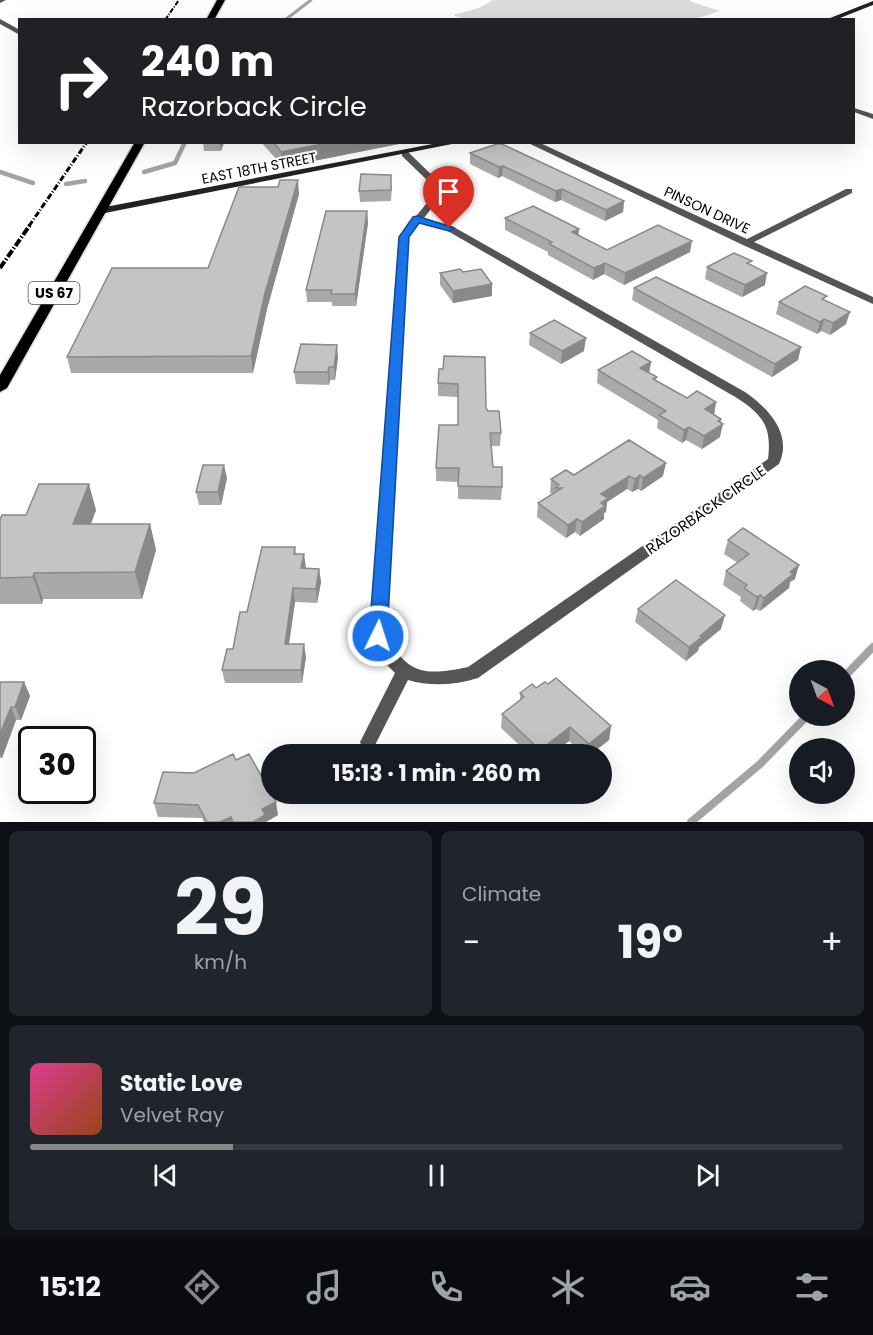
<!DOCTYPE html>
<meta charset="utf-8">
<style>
body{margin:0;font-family:Poppins,sans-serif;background:#20242c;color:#f1f3f6;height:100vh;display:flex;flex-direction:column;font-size:22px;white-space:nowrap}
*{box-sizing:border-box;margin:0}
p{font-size:20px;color:#9ea1a6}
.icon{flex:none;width:33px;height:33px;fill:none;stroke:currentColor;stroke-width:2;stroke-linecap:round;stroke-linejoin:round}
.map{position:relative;height:822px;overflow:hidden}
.panel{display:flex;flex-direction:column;gap:9px;padding:9px;background:#0d0f14;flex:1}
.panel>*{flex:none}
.guide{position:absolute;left:18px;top:18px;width:837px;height:126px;border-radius:0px;box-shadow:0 6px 24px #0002;background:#202124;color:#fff;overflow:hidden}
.needle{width:39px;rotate:139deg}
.tools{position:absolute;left:789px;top:660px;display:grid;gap:12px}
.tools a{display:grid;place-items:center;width:66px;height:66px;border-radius:50%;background:#171b24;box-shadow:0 6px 24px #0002;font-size:30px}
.speed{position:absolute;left:18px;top:726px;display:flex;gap:12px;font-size:30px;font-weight:700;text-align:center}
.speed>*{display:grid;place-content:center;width:78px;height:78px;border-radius:50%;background:#171b24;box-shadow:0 6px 24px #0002;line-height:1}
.speed .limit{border:3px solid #111;border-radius:9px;background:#fff;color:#111}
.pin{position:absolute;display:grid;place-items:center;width:51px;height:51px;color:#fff;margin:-62px -26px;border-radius:50% 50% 50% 0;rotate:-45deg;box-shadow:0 0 6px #0007}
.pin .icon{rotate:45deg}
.me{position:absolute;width:66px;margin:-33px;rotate:4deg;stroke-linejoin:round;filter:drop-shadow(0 0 4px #0008)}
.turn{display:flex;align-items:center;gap:21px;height:126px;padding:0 24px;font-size:27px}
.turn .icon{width:78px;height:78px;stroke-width:2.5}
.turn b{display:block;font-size:42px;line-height:51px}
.big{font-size:45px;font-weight:700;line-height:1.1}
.panel .tile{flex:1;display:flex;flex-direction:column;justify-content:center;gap:9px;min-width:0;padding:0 21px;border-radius:9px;background:#20242c}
.panel .dial{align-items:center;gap:0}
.dial b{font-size:78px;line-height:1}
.song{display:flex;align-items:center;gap:18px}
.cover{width:72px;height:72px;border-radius:9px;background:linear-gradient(135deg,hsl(330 70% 55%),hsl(20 70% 35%))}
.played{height:6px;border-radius:3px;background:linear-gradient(90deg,#858687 25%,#363941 25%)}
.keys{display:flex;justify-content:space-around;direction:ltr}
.heat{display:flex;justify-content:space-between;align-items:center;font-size:33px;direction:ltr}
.panel .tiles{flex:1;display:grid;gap:9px;grid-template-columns:1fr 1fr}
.tile:last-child{grid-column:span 2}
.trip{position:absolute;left:261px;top:744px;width:351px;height:60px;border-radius:30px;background:#171b24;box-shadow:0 6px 24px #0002;font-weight:700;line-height:60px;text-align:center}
.dock{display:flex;height:96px;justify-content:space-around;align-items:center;background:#090b0e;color:#9ea1a6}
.dock .icon{width:42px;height:42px}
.dock .current{color:#858687}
.dock b{font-size:27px;color:#f1f3f6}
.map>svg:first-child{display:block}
</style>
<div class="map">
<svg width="873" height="822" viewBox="0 0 873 822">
<rect width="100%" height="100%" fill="#fff"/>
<path fill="#dcdcdc" d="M 493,0 L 691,0 L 689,1 L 720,11 L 692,20 L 466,20 L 453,15 L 479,8 Z"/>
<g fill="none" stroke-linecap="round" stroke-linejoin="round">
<path stroke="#a3a3a3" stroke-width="3" d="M 285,20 L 311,0"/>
<path stroke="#a3a3a3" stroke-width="4.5" d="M 0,172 L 33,183
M 144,172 L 175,163 L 185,142
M 66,184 L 85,181"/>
<path stroke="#a3a3a3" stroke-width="8" d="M 844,677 L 873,647
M 691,822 L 759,765 L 807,716"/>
<defs>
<path id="primary" d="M 217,0 L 225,0 L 214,20 L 206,20 Z
M 135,142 L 145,142 L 7,388 L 0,392 L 0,375 Z"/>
</defs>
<use href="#primary" stroke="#dbdbdb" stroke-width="3"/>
<path fill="#555" fill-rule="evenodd" d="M 0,0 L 6,0 L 0,3 Z
M 0,19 L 20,30 L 20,35 L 0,24 Z
M 854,108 L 873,114 L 873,119 L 854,112 Z
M 526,142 L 538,142 L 747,239 L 846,189 L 852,189 L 852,193 L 754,242 L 873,297 L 873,304 L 743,245 Z
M 402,152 L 408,152 L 437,180 L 443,193 L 424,218 L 452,226 L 745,392 C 768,408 793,434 779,464 L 478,678 C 455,685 431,687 408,680 L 374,747 L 368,749 L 362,747 L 360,742 L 395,673 L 386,664 L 370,636 L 399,237 L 435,193 L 430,183 L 402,156 ZM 420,223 L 446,230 L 737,398 C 763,415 772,427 768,459 L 468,667 C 425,676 408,675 386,635 L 409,237 Z"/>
<path fill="#222" fill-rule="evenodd" d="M 873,1 L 873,5 L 835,20 L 825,20 Z
M 443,142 L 462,142 L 100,214 L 95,211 L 100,208 Z"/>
<use href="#primary" fill="#000" fill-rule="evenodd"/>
<path stroke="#000" stroke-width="2" stroke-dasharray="5 1.5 1 1.5" stroke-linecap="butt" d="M 165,20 L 179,0"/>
<path stroke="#000" stroke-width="3" stroke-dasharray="6 2 1 2" stroke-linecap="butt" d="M 29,226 L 87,142"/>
<path stroke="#000" stroke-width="4" stroke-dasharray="8 2 1.5 2" stroke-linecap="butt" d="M 0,268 L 30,225"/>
</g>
<path fill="#a9a9a9" d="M 203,142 L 224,142 L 221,151 L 204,151 Z
M 261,142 L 409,142 L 283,167 Z
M 470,153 L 624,201 L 623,212 L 605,221 L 561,200 L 555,202 L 502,176 L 498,178 L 470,164 Z
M 392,186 L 391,201 L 360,202 L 359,191 Z
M 299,194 L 267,309 L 253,373 L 71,373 L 67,357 L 208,268 Z
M 367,211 L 368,223 L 356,306 L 332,306 L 332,302 L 307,302 L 306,290 Z
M 505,218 L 578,235 L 607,250 L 690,252 L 624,285 L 604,274 L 593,280 L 548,255 L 548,252 L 505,230 Z
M 751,265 L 765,285 L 742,297 L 705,279 L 707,267 Z
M 440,273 L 492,296 L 453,303 L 440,285 Z
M 634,288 L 801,347 L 798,360 L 772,377 L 632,300 Z
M 826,301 L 846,324 L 830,335 L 821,331 L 817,334 L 776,314 L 779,302 Z
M 530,333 L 584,351 L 561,364 L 529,345 Z
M 338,357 L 335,380 L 330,380 L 329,385 L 296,384 L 294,372 Z
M 651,362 L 649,373 L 657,377 L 656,380 L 687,398 L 716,402 L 714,414 L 721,422 L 720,437 L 702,449 L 686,440 L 682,443 L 657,428 L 658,420 L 597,383 L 598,370 Z
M 443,369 L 486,408 L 501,433 L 500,446 L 491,446 L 493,467 L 502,487 L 501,500 L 458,499 L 458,482 L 436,481 L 436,468 L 458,425 L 458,397 L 438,396 L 438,383 Z
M 574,475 L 663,476 L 641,491 L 638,489 L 632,492 L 627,489 L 607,502 L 606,512 L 604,513 L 604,519 L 580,536 L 575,532 L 566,538 L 537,517 L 538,503 L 552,494 L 550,493 L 551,479 Z
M 227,478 L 221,505 L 199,505 L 196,492 Z
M 96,510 L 91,524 L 150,524 L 156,550 L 142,599 L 43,599 L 42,604 L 0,604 L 0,520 L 26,515 Z
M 728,540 L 795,579 L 790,582 L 789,588 L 760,611 L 756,609 L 753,611 L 740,601 L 741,597 L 723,585 L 726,571 L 738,563 L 724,554 Z
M 295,547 L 296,554 L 305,568 L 319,569 L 321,582 L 317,603 L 295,602 L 289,644 L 306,657 L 302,683 L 225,683 L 222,670 L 233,649 L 247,612 Z
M 638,609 L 721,629 L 699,647 L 698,651 L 686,661 L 635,622 Z
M 0,682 L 24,682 L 30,696 L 21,720 L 16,720 L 2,758 L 0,758 Z
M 536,688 L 611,726 L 609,740 L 591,754 L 584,754 L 569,741 L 551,754 L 529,754 L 501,728 L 502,714 L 520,701 L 520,693 Z
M 236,760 L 278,815 L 266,822 L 204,822 L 202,818 L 158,817 L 154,803 L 194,773 Z"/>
<path fill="#898989" d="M 220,142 L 224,142 L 221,151 Z
M 333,142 L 409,142 L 283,167 L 281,152 Z
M 503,166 L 502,176 L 498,178 L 499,167 Z
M 298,180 L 299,194 L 267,309 L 253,373 L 251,356 L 265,293 Z
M 562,189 L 561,200 L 555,202 L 556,191 Z
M 624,201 L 623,212 L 605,221 L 606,210 Z
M 367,211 L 368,223 L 356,306 L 355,294 Z
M 579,229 L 578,240 L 572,232 Z
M 692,241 L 690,252 L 624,285 L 625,273 Z
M 605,263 L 604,274 L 593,280 L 594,268 Z
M 767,273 L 765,285 L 742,297 L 745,285 Z
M 492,284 L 492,296 L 453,303 L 453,291 Z
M 850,312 L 846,324 L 830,335 L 833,323 Z
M 824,319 L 821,331 L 817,334 L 820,322 Z
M 586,338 L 584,351 L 561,364 L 562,351 Z
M 337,345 L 338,357 L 335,380 L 334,367 Z
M 801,347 L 798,360 L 772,377 L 775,364 Z
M 651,362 L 649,374 L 640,368 Z
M 329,367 L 330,380 L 329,385 L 328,372 Z
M 716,402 L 714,415 L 705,409 Z
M 721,419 L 720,426 L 723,424 L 720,437 L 702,449 L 704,436 L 718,421 Z
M 689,427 L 686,440 L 682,443 L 684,430 Z
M 666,463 L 663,476 L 641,491 L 643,478 Z
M 224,465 L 227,478 L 221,505 L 218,492 Z
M 640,475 L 638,489 L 632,492 L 635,479 Z
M 629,476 L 627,489 L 607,502 L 606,512 L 604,513 L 604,519 L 580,536 L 582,522 L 601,494 Z
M 89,484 L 96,510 L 81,550 L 73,524 Z
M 577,519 L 575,532 L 566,538 L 568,525 Z
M 150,524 L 156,550 L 142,599 L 135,572 Z
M 304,554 L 306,568 L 303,582 L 301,568 Z
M 799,565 L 795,579 L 790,582 L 789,588 L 760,611 L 764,598 L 790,572 Z
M 319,569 L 321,582 L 317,603 L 316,589 Z
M 34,573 L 43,599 L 42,604 L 33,577 Z
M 293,588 L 295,602 L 287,657 L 285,644 Z
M 760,595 L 756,609 L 753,611 L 757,597 Z
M 725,615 L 721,629 L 699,647 L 698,651 L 686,661 L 689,647 L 700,636 Z
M 304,644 L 306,657 L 302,683 L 301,670 Z
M 24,682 L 30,696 L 21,720 L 15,707 Z
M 11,707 L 16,720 L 2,758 L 0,754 L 0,734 Z
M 611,726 L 609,740 L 591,754 L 588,754 L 589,744 Z
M 570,727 L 569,741 L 551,754 L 540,754 L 540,750 Z
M 276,802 L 278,815 L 266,822 L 253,822 L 262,809 Z
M 231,817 L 232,822 L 220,822 Z"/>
<path fill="#c4c4c4" stroke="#898989" stroke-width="1.5" d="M 273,142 L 333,142 L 281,152 Z
M 497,144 L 502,144 L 624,201 L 606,210 L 562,189 L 556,191 L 503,166 L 499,167 L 470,153 Z
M 361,174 L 391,175 L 391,190 L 359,191 Z
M 280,180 L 298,180 L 265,293 L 251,356 L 67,357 L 112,268 L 208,268 L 239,187 L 278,187 Z
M 533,206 L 579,229 L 572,232 L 607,250 L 658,225 L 692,241 L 625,273 L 605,263 L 594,268 L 549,244 L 552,242 L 505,218 Z
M 326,211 L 367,211 L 355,294 L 331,294 L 332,290 L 306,290 Z
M 734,253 L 752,261 L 747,263 L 767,273 L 745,285 L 707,267 Z
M 460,269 L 463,272 L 481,269 L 492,284 L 453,291 L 440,273 Z
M 656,277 L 801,347 L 775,364 L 634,288 Z
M 805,286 L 827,296 L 822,299 L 850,312 L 833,323 L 824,319 L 820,322 L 779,302 Z
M 554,320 L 586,338 L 562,351 L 530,333 Z
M 301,344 L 337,345 L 334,367 L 329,367 L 328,372 L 294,372 Z
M 632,351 L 651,362 L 640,368 L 657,377 L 653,379 L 687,398 L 697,391 L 716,402 L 705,409 L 721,419 L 718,421 L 723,424 L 704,436 L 689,427 L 684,430 L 659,415 L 666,411 L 598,370 Z
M 444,356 L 485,357 L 486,408 L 488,411 L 499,411 L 501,433 L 490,433 L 493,467 L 502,467 L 502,487 L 458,486 L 459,468 L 436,468 L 439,425 L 458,425 L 458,384 L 438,383 L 439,369 L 443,369 Z
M 629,440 L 666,463 L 643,478 L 640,475 L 635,479 L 629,476 L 601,494 L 608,498 L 601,503 L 605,506 L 582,522 L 577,519 L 568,525 L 538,503 L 562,488 L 555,488 L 559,485 L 551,479 L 566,470 L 574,475 Z
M 203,465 L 224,465 L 218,492 L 196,492 Z
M 39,484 L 89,484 L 73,524 L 150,524 L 135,572 L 34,573 L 33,577 L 0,578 L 0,520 L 2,515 L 26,515 Z
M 743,528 L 799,565 L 790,572 L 793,574 L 764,598 L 760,595 L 757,597 L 744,588 L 747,585 L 726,571 L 749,554 L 728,540 Z
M 262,547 L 295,547 L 294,554 L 304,554 L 301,568 L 319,569 L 316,589 L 293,588 L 285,644 L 304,644 L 301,670 L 222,670 L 227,649 L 233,649 L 240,612 L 247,612 Z
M 676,580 L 725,615 L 700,636 L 702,637 L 689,647 L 638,609 Z
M 556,678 L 611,726 L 589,744 L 570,727 L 540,750 L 502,714 L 524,697 L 520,693 L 532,684 L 536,688 L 545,682 L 548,684 Z
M 0,682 L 24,682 L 15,707 L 11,707 L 0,734 Z
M 233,754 L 236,760 L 249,754 L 276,802 L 262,809 L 265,815 L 253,822 L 233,822 L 231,817 L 220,822 L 207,822 L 198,805 L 154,803 L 163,772 L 194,773 Z"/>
<path fill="#1a73e8" stroke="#114b97" stroke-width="1.5" d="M 417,216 L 454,228 L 449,231 L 419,223 L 409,237 L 387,636 L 384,640 L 378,642 L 372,640 L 369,636 L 399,237 L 413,217 Z"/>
<g text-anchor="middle" stroke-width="4.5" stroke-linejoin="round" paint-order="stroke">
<g font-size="14" fill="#000" stroke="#fff">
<text transform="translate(259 168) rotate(-11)" y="5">EAST 18TH STREET</text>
<text transform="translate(707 210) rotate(25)" y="5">PINSON DRIVE</text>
</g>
<rect fill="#fff" stroke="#4c4c4c" stroke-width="1.5" x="28.5" y="282" width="51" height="22" rx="4.5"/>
<g font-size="14" font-weight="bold" fill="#000">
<text x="54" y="298">US 67</text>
</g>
<g font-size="15" fill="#000" stroke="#fff">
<text transform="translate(706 510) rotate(-35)" y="5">RAZORBACK CIRCLE</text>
</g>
</g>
</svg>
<div class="tools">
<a><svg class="needle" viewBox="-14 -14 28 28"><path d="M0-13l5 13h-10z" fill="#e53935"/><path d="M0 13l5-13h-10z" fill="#9ea1a6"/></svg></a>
<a><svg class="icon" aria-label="sound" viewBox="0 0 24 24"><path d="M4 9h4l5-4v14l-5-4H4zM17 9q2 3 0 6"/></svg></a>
</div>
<div class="speed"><div class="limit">30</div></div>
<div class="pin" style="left:449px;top:228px;background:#d93025"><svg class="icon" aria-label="arrive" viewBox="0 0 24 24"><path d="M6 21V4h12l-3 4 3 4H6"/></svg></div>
<svg class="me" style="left:378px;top:636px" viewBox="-20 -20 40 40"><circle r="17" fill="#1a73e8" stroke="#fff" stroke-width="3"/><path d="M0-11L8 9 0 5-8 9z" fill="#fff"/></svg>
<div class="trip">15:13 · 1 min · 260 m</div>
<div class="guide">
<div class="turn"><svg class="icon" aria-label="right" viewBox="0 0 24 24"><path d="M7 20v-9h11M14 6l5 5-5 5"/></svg><div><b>240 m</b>Razorback Circle</div></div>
</div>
</div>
<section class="panel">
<div class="tiles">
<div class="tile dial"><b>29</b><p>km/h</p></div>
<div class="tile"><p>Climate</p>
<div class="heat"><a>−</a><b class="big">19°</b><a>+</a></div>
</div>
<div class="tile">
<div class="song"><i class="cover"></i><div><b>Static Love</b><p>Velvet Ray</p></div></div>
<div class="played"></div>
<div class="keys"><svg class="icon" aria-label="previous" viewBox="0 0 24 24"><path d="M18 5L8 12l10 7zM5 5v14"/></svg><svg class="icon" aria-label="pause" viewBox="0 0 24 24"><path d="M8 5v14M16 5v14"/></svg><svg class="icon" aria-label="next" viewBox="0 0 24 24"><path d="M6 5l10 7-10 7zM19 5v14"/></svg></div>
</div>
</div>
</section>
<nav class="dock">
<b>15:12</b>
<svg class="icon current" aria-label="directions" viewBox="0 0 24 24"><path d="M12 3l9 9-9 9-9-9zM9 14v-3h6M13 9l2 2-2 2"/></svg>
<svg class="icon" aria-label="music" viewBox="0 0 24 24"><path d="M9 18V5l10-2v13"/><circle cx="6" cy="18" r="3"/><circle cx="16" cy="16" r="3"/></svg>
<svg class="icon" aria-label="phone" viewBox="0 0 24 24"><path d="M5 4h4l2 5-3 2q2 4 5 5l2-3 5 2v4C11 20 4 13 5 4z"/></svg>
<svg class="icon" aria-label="climate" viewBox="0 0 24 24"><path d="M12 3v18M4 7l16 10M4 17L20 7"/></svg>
<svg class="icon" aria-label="car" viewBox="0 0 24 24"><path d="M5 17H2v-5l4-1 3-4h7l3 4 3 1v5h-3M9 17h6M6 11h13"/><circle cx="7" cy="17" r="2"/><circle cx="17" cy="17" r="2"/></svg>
<svg class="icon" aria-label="filters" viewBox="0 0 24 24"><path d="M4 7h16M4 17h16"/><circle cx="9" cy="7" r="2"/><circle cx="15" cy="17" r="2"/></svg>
</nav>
